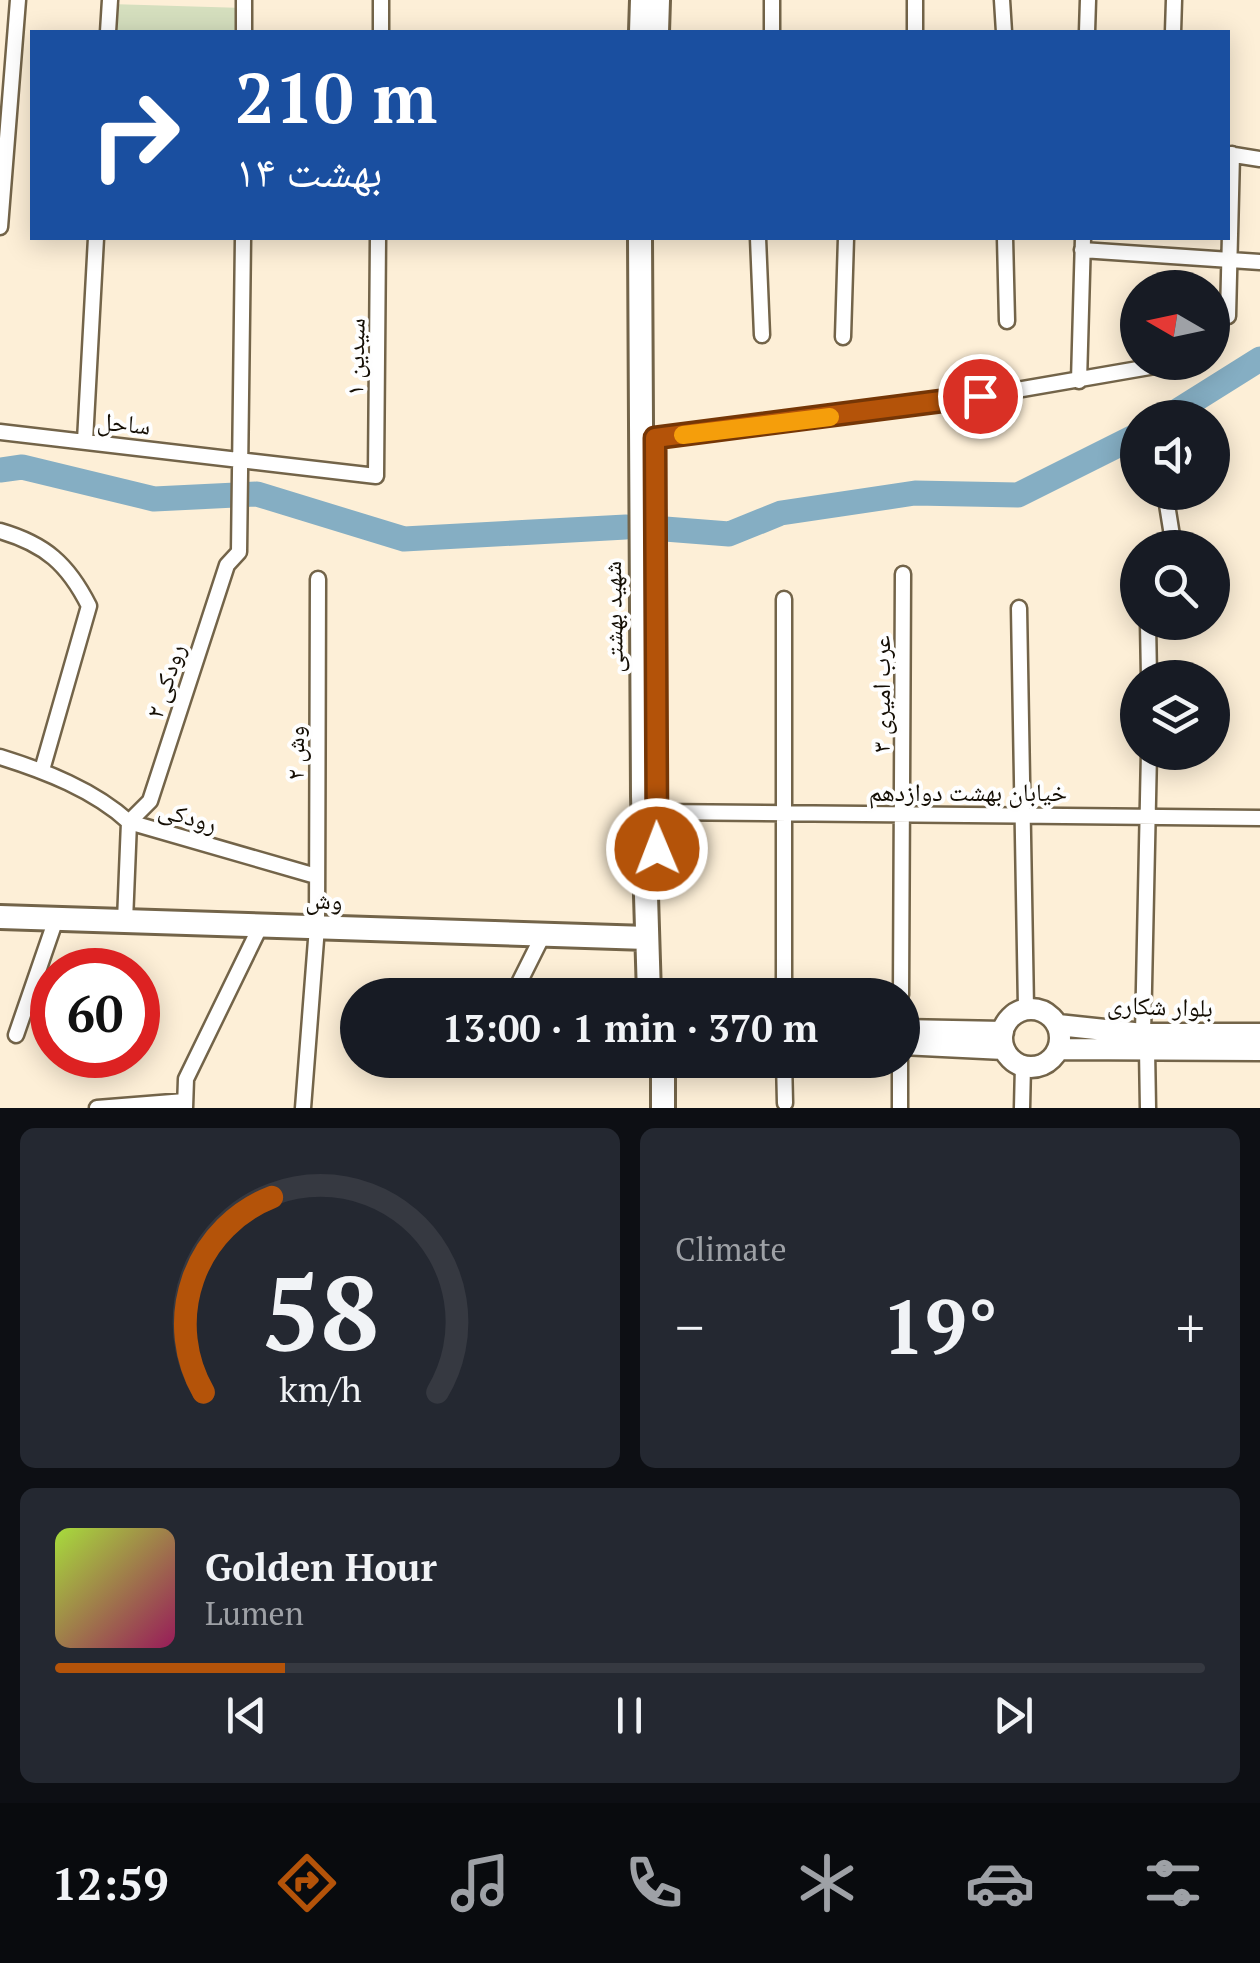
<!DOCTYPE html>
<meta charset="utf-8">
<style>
body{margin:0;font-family:"PT Serif","Noto Naskh Arabic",serif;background:#242831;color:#f1f3f6;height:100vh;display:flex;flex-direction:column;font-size:38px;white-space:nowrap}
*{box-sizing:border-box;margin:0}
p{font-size:32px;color:#9ea1a6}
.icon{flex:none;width:55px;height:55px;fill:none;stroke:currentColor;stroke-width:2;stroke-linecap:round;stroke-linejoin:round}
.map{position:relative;height:1108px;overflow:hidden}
.sheet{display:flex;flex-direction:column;gap:20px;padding:20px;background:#0d0f14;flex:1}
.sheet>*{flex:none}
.top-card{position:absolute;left:30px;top:30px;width:1200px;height:210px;border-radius:0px;box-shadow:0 5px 25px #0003;background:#1a4fa0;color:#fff;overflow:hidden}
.needle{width:65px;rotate:279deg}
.fabs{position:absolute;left:1120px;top:270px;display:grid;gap:20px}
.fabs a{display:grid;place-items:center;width:110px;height:110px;border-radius:50%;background:#171b24;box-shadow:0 5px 25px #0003;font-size:50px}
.speed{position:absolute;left:30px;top:948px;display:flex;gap:20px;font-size:50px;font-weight:700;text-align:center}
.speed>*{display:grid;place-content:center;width:130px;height:130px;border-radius:50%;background:#171b24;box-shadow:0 5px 25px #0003;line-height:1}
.speed .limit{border:15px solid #d22;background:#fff;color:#111}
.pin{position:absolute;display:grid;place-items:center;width:85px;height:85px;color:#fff;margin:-42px;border:5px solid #fff;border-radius:50%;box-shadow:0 2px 10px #0007}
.me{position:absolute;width:110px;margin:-55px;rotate:359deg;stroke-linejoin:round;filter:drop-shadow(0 0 8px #0008)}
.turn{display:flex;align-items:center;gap:35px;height:210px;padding:0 40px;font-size:45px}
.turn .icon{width:130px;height:130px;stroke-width:2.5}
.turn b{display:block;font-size:70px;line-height:85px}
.big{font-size:75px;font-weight:800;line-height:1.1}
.sheet .tile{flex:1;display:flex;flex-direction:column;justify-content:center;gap:15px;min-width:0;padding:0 35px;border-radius:15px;background:#242831}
.sheet .dial{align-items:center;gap:0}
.dial svg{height:260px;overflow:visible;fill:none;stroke:#363941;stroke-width:7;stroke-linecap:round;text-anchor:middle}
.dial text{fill:#f1f3f6;stroke:none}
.song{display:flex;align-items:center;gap:30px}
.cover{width:120px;height:120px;border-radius:15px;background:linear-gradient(135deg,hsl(80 70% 55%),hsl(330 70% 35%))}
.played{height:10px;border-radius:5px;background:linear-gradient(90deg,#b45309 20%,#363941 20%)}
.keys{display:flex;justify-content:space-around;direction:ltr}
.heat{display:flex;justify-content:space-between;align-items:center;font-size:55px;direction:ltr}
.sheet .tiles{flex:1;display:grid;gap:20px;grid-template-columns:1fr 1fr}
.tile:last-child{grid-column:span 2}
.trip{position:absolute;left:340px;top:978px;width:580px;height:100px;border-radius:50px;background:#171b24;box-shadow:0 5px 25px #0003;font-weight:800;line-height:100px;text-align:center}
.dock{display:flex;height:160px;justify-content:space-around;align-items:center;background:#090b0e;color:#9ea1a6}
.dock .icon{width:70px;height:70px}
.dock .current{color:#b45309}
.dock b{font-size:45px;color:#f1f3f6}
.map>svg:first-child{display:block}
</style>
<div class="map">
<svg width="1260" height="1108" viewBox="0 0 1260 1108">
<rect width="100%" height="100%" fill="#fdefd7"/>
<path fill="#d5dfbe" d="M 110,4 L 244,8 L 244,32 L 108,32 Z"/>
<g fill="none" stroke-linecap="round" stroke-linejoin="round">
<path stroke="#85aec3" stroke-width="25" d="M 1166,418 L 1260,359
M 0,470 L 22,467 L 154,499 L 257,494 L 404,539 L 626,527
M 665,529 L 729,534 L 781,513 L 915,493 L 1018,495 L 1138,435"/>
<defs>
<path id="street" d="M 1002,0 L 1004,32
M 108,32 L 110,0
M 244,32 L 244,0
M 381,32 L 381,0
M 772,32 L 772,0
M 915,32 L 915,0
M 1087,32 L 1088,0
M 1173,32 L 1174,0
M 1228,154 L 1260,159
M 0,227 L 18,0
M 758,238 L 762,335
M 1005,238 L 1007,321
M 1082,250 L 1260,262
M 1228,316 L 1232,154
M 843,337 L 846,238
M 1079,381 L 1083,238
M 0,432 L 376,476 L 378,238
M 655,438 L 947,402 L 1167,364
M 85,441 L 96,238
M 1165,492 L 1174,548
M 0,531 C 45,544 68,564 89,606 L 42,770
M 1019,608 L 1026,1008
M 1148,622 L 1149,678
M 0,757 C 45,771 94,790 129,822 L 316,876
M 656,812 L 1260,818
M 129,822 L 150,801 L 227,565 L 239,552 L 243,238
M 125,921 L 129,822
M 513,995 L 543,935
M 784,995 L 784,599
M 901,995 L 903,574
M 1143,1034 L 1149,752
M 16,1035 L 56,919
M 1147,1049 L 1148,1108
M 784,1060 L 785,1103
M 97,1108 L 185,1101
M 185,1108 L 186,1079 L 261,925
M 303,1108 L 317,927 L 318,579
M 900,1108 L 900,1060
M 1022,1108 L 1023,1065"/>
<path id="secondary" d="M1002 1038a29 29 0 1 1 58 0a29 29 0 1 1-58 0Z
M 1058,1025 L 1143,1034 L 1260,1034
M 902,1030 L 1003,1032
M 902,1044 L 1004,1049
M 1058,1049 L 1260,1050"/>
<path id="primary" d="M 641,32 L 642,0
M 657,32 L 658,0
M 640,238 L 643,796 L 649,995
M 0,917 L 647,938
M 663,1108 L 663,1060"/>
</defs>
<use href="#street" stroke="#736449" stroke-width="19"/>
<use href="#secondary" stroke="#736449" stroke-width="25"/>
<use href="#primary" stroke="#736449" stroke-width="28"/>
<use href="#street" stroke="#fff" stroke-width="14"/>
<use href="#secondary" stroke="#fff" stroke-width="20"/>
<use href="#primary" stroke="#fff" stroke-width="22"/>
</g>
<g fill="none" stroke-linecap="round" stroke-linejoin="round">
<defs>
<path id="route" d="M 657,849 L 655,438 L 980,396"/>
</defs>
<use href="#route" stroke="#753606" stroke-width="25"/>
<use href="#route" stroke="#b45309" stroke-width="18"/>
<path stroke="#f59e0b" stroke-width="18" d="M 683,435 L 830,417"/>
</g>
<g text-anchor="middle" stroke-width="8" stroke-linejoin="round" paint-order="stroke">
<g font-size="25" fill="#150f05" stroke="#fefefe">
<text transform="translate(355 357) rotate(-89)" y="9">سیدین ۱</text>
<text transform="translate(124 423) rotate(6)" y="9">ساحل</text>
<text transform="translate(613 617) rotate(-91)" y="9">شهید بهشتی</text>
<text transform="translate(165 681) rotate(-72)" y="9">رودکی ۲</text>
<text transform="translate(881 694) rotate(-90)" y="9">۳ عرب امیری</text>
<text transform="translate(295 753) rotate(-90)" y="9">وش ۲</text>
<text x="968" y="801">خیابان بهشت دوازدهم</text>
<text transform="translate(188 816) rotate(16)" y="9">رودکی</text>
<text transform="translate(324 900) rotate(2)" y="9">وش</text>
<text transform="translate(1160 1006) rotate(2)" y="9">بلوار شکاری</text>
</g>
</g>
</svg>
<div class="fabs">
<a><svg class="needle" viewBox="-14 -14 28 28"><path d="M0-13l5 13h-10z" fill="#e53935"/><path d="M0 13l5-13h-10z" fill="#9ea1a6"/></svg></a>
<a><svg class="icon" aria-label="sound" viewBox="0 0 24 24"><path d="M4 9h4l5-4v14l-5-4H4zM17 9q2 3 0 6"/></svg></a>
<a><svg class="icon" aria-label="search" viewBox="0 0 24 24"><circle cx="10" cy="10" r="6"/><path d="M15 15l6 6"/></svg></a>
<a><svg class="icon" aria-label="layers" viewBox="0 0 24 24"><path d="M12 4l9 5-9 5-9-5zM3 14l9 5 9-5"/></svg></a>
</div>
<div class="speed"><div class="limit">60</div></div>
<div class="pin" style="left:980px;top:396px;background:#d93025"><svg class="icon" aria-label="arrive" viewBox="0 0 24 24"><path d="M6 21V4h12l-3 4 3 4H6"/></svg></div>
<svg class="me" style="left:657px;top:849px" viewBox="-20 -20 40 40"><circle r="17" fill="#b45309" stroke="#fff" stroke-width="3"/><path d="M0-11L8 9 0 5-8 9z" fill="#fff"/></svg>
<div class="trip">13:00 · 1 min · 370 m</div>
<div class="top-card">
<div class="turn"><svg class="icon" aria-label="right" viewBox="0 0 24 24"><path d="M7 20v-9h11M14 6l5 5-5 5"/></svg><div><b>210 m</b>بهشت ۱۴</div></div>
</div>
</div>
<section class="sheet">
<div class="tiles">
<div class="tile dial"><svg viewBox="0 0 100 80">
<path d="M14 69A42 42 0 1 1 86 69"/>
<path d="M14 69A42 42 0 0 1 35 9" stroke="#b45309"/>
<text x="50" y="56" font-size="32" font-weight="700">58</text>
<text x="50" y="72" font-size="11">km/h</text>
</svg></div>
<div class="tile"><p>Climate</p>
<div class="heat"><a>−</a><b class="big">19°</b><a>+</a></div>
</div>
<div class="tile">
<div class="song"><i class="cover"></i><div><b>Golden Hour</b><p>Lumen</p></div></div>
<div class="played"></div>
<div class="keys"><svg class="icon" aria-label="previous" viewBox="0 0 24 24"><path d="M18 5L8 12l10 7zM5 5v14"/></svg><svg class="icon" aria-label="pause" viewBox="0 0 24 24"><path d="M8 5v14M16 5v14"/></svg><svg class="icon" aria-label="next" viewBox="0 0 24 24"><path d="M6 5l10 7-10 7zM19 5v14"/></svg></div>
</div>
</div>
</section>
<nav class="dock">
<b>12:59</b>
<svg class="icon current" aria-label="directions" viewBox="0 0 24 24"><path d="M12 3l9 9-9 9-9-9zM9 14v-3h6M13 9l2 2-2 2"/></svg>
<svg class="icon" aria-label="music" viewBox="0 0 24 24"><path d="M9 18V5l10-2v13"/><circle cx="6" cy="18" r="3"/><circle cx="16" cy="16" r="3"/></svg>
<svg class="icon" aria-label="phone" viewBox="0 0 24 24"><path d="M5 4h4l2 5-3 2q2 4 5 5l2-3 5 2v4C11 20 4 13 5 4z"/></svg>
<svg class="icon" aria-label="climate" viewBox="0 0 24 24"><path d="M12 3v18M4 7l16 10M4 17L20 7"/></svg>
<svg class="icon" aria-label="car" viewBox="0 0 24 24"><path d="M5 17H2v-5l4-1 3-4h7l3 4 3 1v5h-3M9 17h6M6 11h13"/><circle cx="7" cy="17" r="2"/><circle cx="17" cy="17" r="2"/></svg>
<svg class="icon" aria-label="filters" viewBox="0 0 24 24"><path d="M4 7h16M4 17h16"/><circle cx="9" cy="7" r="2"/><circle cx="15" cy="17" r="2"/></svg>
</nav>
